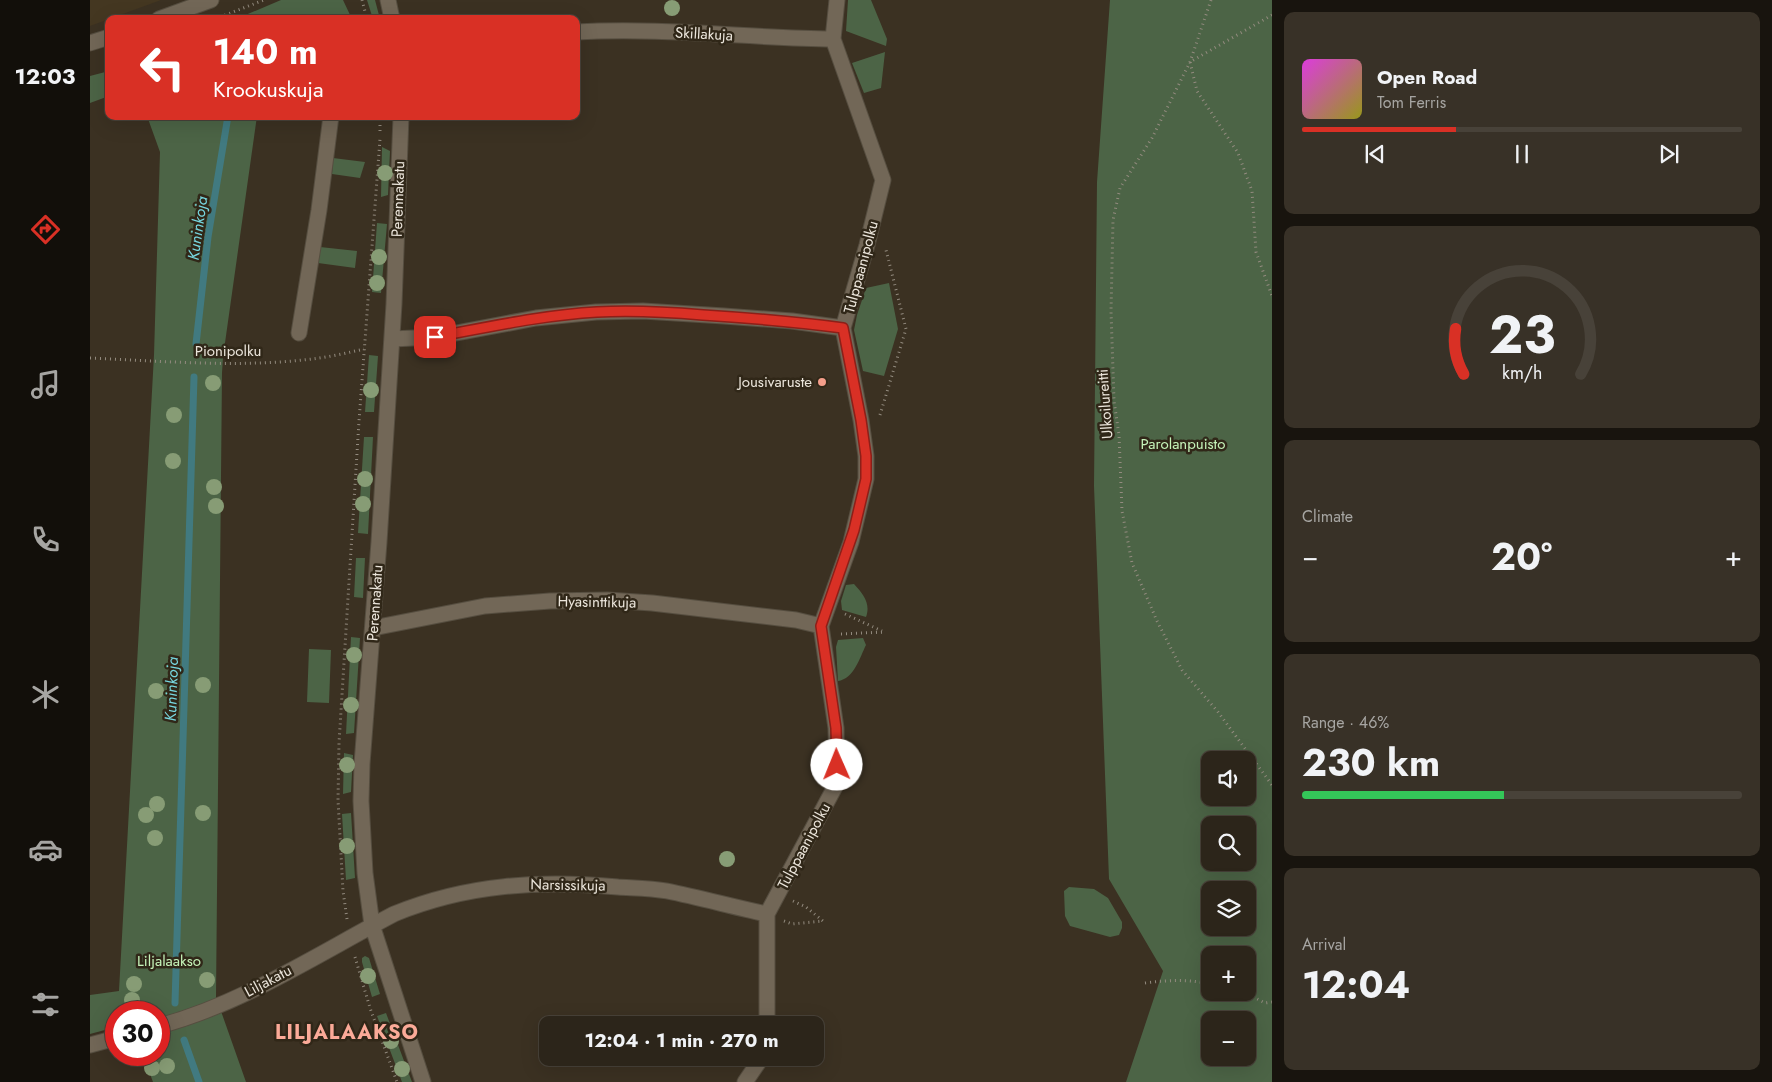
<!DOCTYPE html>
<meta charset="utf-8">
<style>
body{margin:0;font-family:Jost,sans-serif;background:#383127;color:#f1f3f6;height:100vh;display:flex;flex-direction:column;font-size:19px;white-space:nowrap}
*{box-sizing:border-box;margin:0}
p{font-size:16px;color:#a6a5a2}
.icon{flex:none;width:28px;height:28px;fill:none;stroke:currentColor;stroke-width:2;stroke-linecap:round;stroke-linejoin:round}
.map{position:relative;flex:1;overflow:hidden}
.details{display:flex;flex-direction:column;gap:12px;padding:12px;background:#18140e;width:500px}
.details>*{flex:none}
.top-card{position:absolute;left:15px;top:15px;width:475px;height:105px;border-radius:10px;box-shadow:0 5px 20px #0002,0 0 0 1px #484239;background:#d93025;color:#fff;overflow:hidden}
.fabs{position:absolute;left:1111px;top:751px;display:grid;gap:10px}
.fabs a{display:grid;place-items:center;width:55px;height:55px;border-radius:10px;background:#2c251a;box-shadow:0 5px 20px #0002,0 0 0 1px #484239;font-size:25px}
.speed{position:absolute;left:15px;top:1001px;display:flex;gap:10px;font-size:25px;font-weight:700;text-align:center}
.speed>*{display:grid;place-content:center;width:65px;height:65px;border-radius:50%;background:#2c251a;box-shadow:0 5px 20px #0002,0 0 0 1px #484239;line-height:1}
.speed .limit{border:8px solid #d22;background:#fff;color:#111}
.pin{position:absolute;display:grid;place-items:center;width:42px;height:42px;color:#fff;margin:-21px;border-radius:10px;box-shadow:0 2px 8px #0006}
.me{position:absolute;width:55px;margin:-28px;rotate:359deg;stroke-linejoin:round;filter:drop-shadow(0 0 4px #0008)}
.turn{display:flex;align-items:center;gap:18px;height:105px;padding:0 25px;font-size:22px}
.turn .icon{width:65px;height:65px;stroke-width:2.5}
.turn b{display:block;font-size:35px;line-height:42px}
.big{font-size:38px;font-weight:700;line-height:1.1}
.details .card{flex:1;display:flex;flex-direction:column;justify-content:center;gap:8px;min-width:0;padding:0 18px;border-radius:10px;background:#383127}
.details .dial{align-items:center;gap:0}
.dial svg{height:130px;overflow:visible;fill:none;stroke:#484239;stroke-width:7;stroke-linecap:round;text-anchor:middle}
.dial text{fill:#f1f3f6;stroke:none}
.song{display:flex;align-items:center;gap:15px}
.cover{width:60px;height:60px;border-radius:8px;background:linear-gradient(135deg,hsl(300 70% 55%),hsl(60 70% 35%))}
.played{height:5px;border-radius:2px;background:linear-gradient(90deg,#d93025 35%,#484239 35%)}
.keys{display:flex;justify-content:space-around;direction:ltr}
.heat{display:flex;justify-content:space-between;align-items:center;font-size:28px;direction:ltr}
.charge{height:8px;border-radius:4px;background:linear-gradient(90deg,#34c759 46%,#484239 0)}
.trip{position:absolute;left:449px;top:1016px;width:285px;height:50px;border-radius:10px;background:#2c251a;box-shadow:0 5px 20px #0002,0 0 0 1px #484239;font-weight:700;line-height:50px;text-align:center}
main{display:flex;flex:1;min-height:0}
.menu{display:flex;flex-direction:column;width:90px;justify-content:space-around;align-items:center;background:#120f0a;color:#a6a5a2}
.menu .icon{width:35px;height:35px}
.menu .selected{color:#d93025}
.menu b{font-size:22px;color:#f1f3f6}
.map>svg:first-child{display:block}
</style>
<main>
<nav class="menu">
<b>12:03</b>
<svg class="icon selected" aria-label="directions" viewBox="0 0 24 24"><path d="M12 3l9 9-9 9-9-9zM9 14v-3h6M13 9l2 2-2 2"/></svg>
<svg class="icon" aria-label="music" viewBox="0 0 24 24"><path d="M9 18V5l10-2v13"/><circle cx="6" cy="18" r="3"/><circle cx="16" cy="16" r="3"/></svg>
<svg class="icon" aria-label="phone" viewBox="0 0 24 24"><path d="M5 4h4l2 5-3 2q2 4 5 5l2-3 5 2v4C11 20 4 13 5 4z"/></svg>
<svg class="icon" aria-label="climate" viewBox="0 0 24 24"><path d="M12 3v18M4 7l16 10M4 17L20 7"/></svg>
<svg class="icon" aria-label="car" viewBox="0 0 24 24"><path d="M5 17H2v-5l4-1 3-4h7l3 4 3 1v5h-3M9 17h6M6 11h13"/><circle cx="7" cy="17" r="2"/><circle cx="17" cy="17" r="2"/></svg>
<svg class="icon" aria-label="filters" viewBox="0 0 24 24"><path d="M4 7h16M4 17h16"/><circle cx="9" cy="7" r="2"/><circle cx="15" cy="17" r="2"/></svg>
</nav>
<div class="map">
<svg width="1182" height="1082" viewBox="0 0 1182 1082">
<rect width="100%" height="100%" fill="#3b3122"/>
<path fill="#443721" d="M 0,0 L 71,0 L 0,26 Z"/>
<path fill="#4c6446" fill-rule="evenodd" d="M 191,0 L 253,0 L 261,17 L 257,19 L 146,19 Z
M 277,0 L 285,0 L 290,19 L 283,19 Z
M 758,0 L 781,0 L 797,39 L 796,46 L 756,31 Z
M 1020,0 L 1182,0 L 1182,1082 L 1036,1082 L 1073,971 L 1019,879 L 1004,486 L 1007,182 ZM 1120,760 L 1158,760 L 1158,798 L 1120,798 ZM 1120,825 L 1158,825 L 1158,862 L 1120,862 ZM 1120,890 L 1158,890 L 1158,928 L 1120,928 ZM 1120,955 L 1158,955 L 1158,992 L 1120,992 ZM 1120,1020 L 1158,1020 L 1158,1058 L 1120,1058 Z
M 795,52 L 791,88 L 774,93 L 762,63 Z
M 19,71 L 19,96 L 0,103 L 0,76 Z
M 57,116 L 167,116 L 133,357 L 132,373 L 126,997 L 156,1082 L 63,1082 L 53,1055 L 69,1055 L 69,1012 L 26,1012 L 26,1027 L 0,1034 L 0,995 L 29,991 L 64,355 L 70,152 Z
M 292,147 L 300,151 L 298,195 L 291,197 Z
M 243,158 L 275,162 L 270,178 L 242,174 Z
M 287,223 L 297,224 L 291,293 L 282,292 Z
M 230,247 L 267,251 L 265,268 L 228,263 Z
M 799,283 L 808,329 L 794,376 L 773,371 L 764,330 L 767,315 L 776,288 Z
M 279,355 L 288,356 L 284,412 L 275,412 Z
M 274,437 L 283,437 L 278,534 L 268,533 Z
M 266,558 L 275,558 L 273,598 L 264,597 Z
M 764,584 C 773,594 781,603 776,617 L 752,610 L 751,601 L 756,585 Z
M 261,637 L 270,638 L 264,733 L 256,734 Z
M 773,638 L 776,645 C 770,657 764,679 748,681 L 746,647 L 748,640 Z
M 219,649 L 241,650 L 239,703 L 217,702 Z
M 254,753 L 263,755 L 261,792 L 253,794 Z
M 261,813 L 265,878 L 256,880 L 252,814 Z
M 979,887 L 1004,889 L 1018,898 L 1032,922 L 1032,928 L 1029,935 L 1020,937 L 980,926 L 975,916 L 974,891 Z
M 275,956 L 279,958 L 290,994 L 282,997 L 272,962 L 272,958 Z
M 296,1013 L 322,1082 L 312,1082 L 287,1016 Z"/>
<g fill="none" stroke-linecap="round" stroke-linejoin="round">
<path stroke="#417a80" stroke-width="7" d="M 106,344 L 118,237 L 138,116
M 85,1003 L 104,377
M 94,1040 L 109,1082"/>
<defs>
<path id="street" d="M 298,0 L 302,19
M 486,32 C 572,27 657,38 743,39
M 311,116 L 304,304 L 289,542 L 272,764 L 271,801 L 275,873 L 282,925 L 333,1082
M 209,333 L 229,210 L 241,116
M 302,339 L 345,337 L 446,318 L 506,312 L 553,311 L 634,316 L 702,321 L 753,328
M 283,628 L 395,606 L 460,601 L 517,600 L 562,603 L 706,620 L 731,626
M 677,1025 L 677,914 L 747,783 L 746,728 L 731,626 L 761,542 L 776,479 L 776,456 L 771,420 L 753,328 L 777,245 L 793,180 L 743,39 L 747,0
M 69,1026 C 152,1004 228,954 304,914 C 377,884 450,880 528,887 C 544,888 561,888 577,891 C 611,898 644,907 677,914
M 0,1045 L 26,1038
M 655,1082 L 668,1063 L 669,1058"/>
<path id="secondary" d="M 69,19 L 121,0
M 0,43 L 19,37"/>
</defs>
<use href="#street" stroke="#564e40" stroke-width="17"/>
<use href="#secondary" stroke="#564e40" stroke-width="17"/>
<path stroke="#938b7f" stroke-width="3" stroke-dasharray="1 4" stroke-linecap="butt" d="M 272,0 L 277,19
M 1121,0 L 1100,62 L 1062,138 L 1030,188 L 1023,220 L 1021,311 L 1024,401 L 1029,435 L 1032,511 L 1042,563 L 1067,621 L 1092,670 L 1128,712 L 1182,785
M 1182,15 L 1100,62 L 1107,91 L 1148,153 L 1162,191 L 1166,252 L 1182,296
M 130,17 L 174,0
M 290,131 L 290,116
M 0,358 C 74,361 148,368 222,359 C 239,357 257,353 274,349
M 790,415 L 816,329 L 796,250
M 755,614 L 792,631
M 751,634 L 795,632
M 703,901 L 716,907 L 733,921
M 257,919 L 253,891 L 248,800 L 249,743 L 269,421 L 290,139
M 694,921 L 702,924 L 733,921
M 265,957 L 280,1008 L 307,1082
M 1055,983 C 1078,980 1098,979 1120,984
M 1154,992 L 1175,1003 L 1182,1002"/>
<use href="#street" stroke="#726757" stroke-width="15"/>
<use href="#secondary" stroke="#726757" stroke-width="15"/>
</g>
<g fill="#879c75">
<circle cx="582" cy="8" r="8"/>
<circle cx="295" cy="173" r="8"/>
<circle cx="289" cy="257" r="8"/>
<circle cx="287" cy="283" r="8"/>
<circle cx="123" cy="383" r="8"/>
<circle cx="281" cy="390" r="8"/>
<circle cx="84" cy="415" r="8"/>
<circle cx="83" cy="461" r="8"/>
<circle cx="275" cy="479" r="8"/>
<circle cx="124" cy="487" r="8"/>
<circle cx="273" cy="504" r="8"/>
<circle cx="126" cy="506" r="8"/>
<circle cx="264" cy="655" r="8"/>
<circle cx="113" cy="685" r="8"/>
<circle cx="66" cy="691" r="8"/>
<circle cx="261" cy="705" r="8"/>
<circle cx="257" cy="765" r="8"/>
<circle cx="67" cy="804" r="8"/>
<circle cx="113" cy="813" r="8"/>
<circle cx="56" cy="815" r="8"/>
<circle cx="65" cy="838" r="8"/>
<circle cx="257" cy="846" r="8"/>
<circle cx="637" cy="859" r="8"/>
<circle cx="278" cy="976" r="8"/>
<circle cx="117" cy="980" r="8"/>
<circle cx="44" cy="984" r="8"/>
<circle cx="42" cy="1000" r="8"/>
<circle cx="301" cy="1041" r="8"/>
<circle cx="77" cy="1066" r="8"/>
<circle cx="62" cy="1068" r="8"/>
<circle cx="312" cy="1069" r="8"/>
</g>
<g fill="none" stroke-linecap="round" stroke-linejoin="round">
<defs>
<path id="route" d="M 345,337 C 399,327 453,315 507,312 C 543,310 578,312 613,315 C 660,318 707,322 753,328 L 771,420 L 776,456 L 776,479 L 764,530 L 731,626 L 746,728 L 747,765"/>
</defs>
<use href="#route" stroke="#8d1f18" stroke-width="12"/>
<use href="#route" stroke="#d93025" stroke-width="9"/>
</g>
<circle fill="#f49e8a" stroke="#302718" stroke-width="2" cx="732" cy="382" r="5"/>
<g text-anchor="middle" stroke-width="5" stroke-linejoin="round" paint-order="stroke">
<g font-size="15" fill="#ebe5db" stroke="#302718">
<text transform="translate(614 34) rotate(3)" y="5">Skillakuja</text>
<text transform="translate(308 199) rotate(-88)" y="5">Perennakatu</text>
<text transform="translate(771 267) rotate(-75)" y="5">Tulppaanipolku</text>
<text x="138" y="356">Pionipolku</text>
<text transform="translate(1015 404) rotate(-94)" y="5">Ulkoilureitti</text>
<text transform="translate(507 602) rotate(1)" y="5">Hyasinttikuja</text>
<text transform="translate(285 603) rotate(-86)" y="5">Perennakatu</text>
<text transform="translate(714 846) rotate(-62)" y="5">Tulppaanipolku</text>
<text transform="translate(478 885) rotate(1)" y="5">Narsissikuja</text>
<text transform="translate(178 981) rotate(-28)" y="5">Liljakatu</text>
</g>
<g font-size="15" fill="#ebe5db" stroke="#302718" text-anchor="end">
<text x="722" y="387">Jousivaruste</text>
</g>
<g font-size="15" fill="#c5f3b9" stroke="#302718">
<text x="1093" y="449">Parolanpuisto</text>
<text x="79" y="966">Liljalaakso</text>
</g>
<g font-size="16" font-style="italic" fill="#77d6df" stroke="#302718">
<text transform="translate(107 228) rotate(-82)" y="6">Kuninkoja</text>
<text transform="translate(81 689) rotate(-88)" y="6">Kuninkoja</text>
</g>
<g font-size="20" font-weight="bold" letter-spacing="1" fill="#fbaa98" stroke="#302718">
<text x="257" y="1039">LILJALAAKSO</text>
</g>
</g>
</svg>
<div class="fabs">
<a><svg class="icon" aria-label="sound" viewBox="0 0 24 24"><path d="M4 9h4l5-4v14l-5-4H4zM17 9q2 3 0 6"/></svg></a>
<a><svg class="icon" aria-label="search" viewBox="0 0 24 24"><circle cx="10" cy="10" r="6"/><path d="M15 15l6 6"/></svg></a>
<a><svg class="icon" aria-label="layers" viewBox="0 0 24 24"><path d="M12 4l9 5-9 5-9-5zM3 14l9 5 9-5"/></svg></a>
<a>+</a>
<a>−</a>
</div>
<div class="speed"><div class="limit">30</div></div>
<div class="pin" style="left:345px;top:337px;background:#d93025"><svg class="icon" aria-label="arrive" viewBox="0 0 24 24"><path d="M6 21V4h12l-3 4 3 4H6"/></svg></div>
<svg class="me" style="left:747px;top:765px" viewBox="-20 -20 40 40"><circle r="19" fill="#fff"/><path d="M0-13L10 11 0 6-10 11z" fill="#d93025"/></svg>
<div class="trip">12:04 · 1 min · 270 m</div>
<div class="top-card">
<div class="turn"><svg class="icon" aria-label="left" viewBox="0 0 24 24"><path d="M17 20v-9H6M10 6l-5 5 5 5"/></svg><div><b>140 m</b>Krookuskuja</div></div>
</div>
</div>
<section class="details">
<div class="card">
<div class="song"><i class="cover"></i><div><b>Open Road</b><p>Tom Ferris</p></div></div>
<div class="played"></div>
<div class="keys"><svg class="icon" aria-label="previous" viewBox="0 0 24 24"><path d="M18 5L8 12l10 7zM5 5v14"/></svg><svg class="icon" aria-label="pause" viewBox="0 0 24 24"><path d="M8 5v14M16 5v14"/></svg><svg class="icon" aria-label="next" viewBox="0 0 24 24"><path d="M6 5l10 7-10 7zM19 5v14"/></svg></div>
</div>
<div class="card dial"><svg viewBox="0 0 100 80">
<path d="M14 69A42 42 0 1 1 86 69"/>
<path d="M14 69A42 42 0 0 1 9 41" stroke="#d93025"/>
<text x="50" y="56" font-size="32" font-weight="700">23</text>
<text x="50" y="72" font-size="11">km/h</text>
</svg></div>
<div class="card"><p>Climate</p>
<div class="heat"><a>−</a><b class="big">20°</b><a>+</a></div>
</div>
<div class="card"><p>Range · 46%</p><b class="big">230 km</b><div class="charge"></div></div>
<div class="card"><p>Arrival</p><b class="big">12:04</b></div>
</section>
</main>
